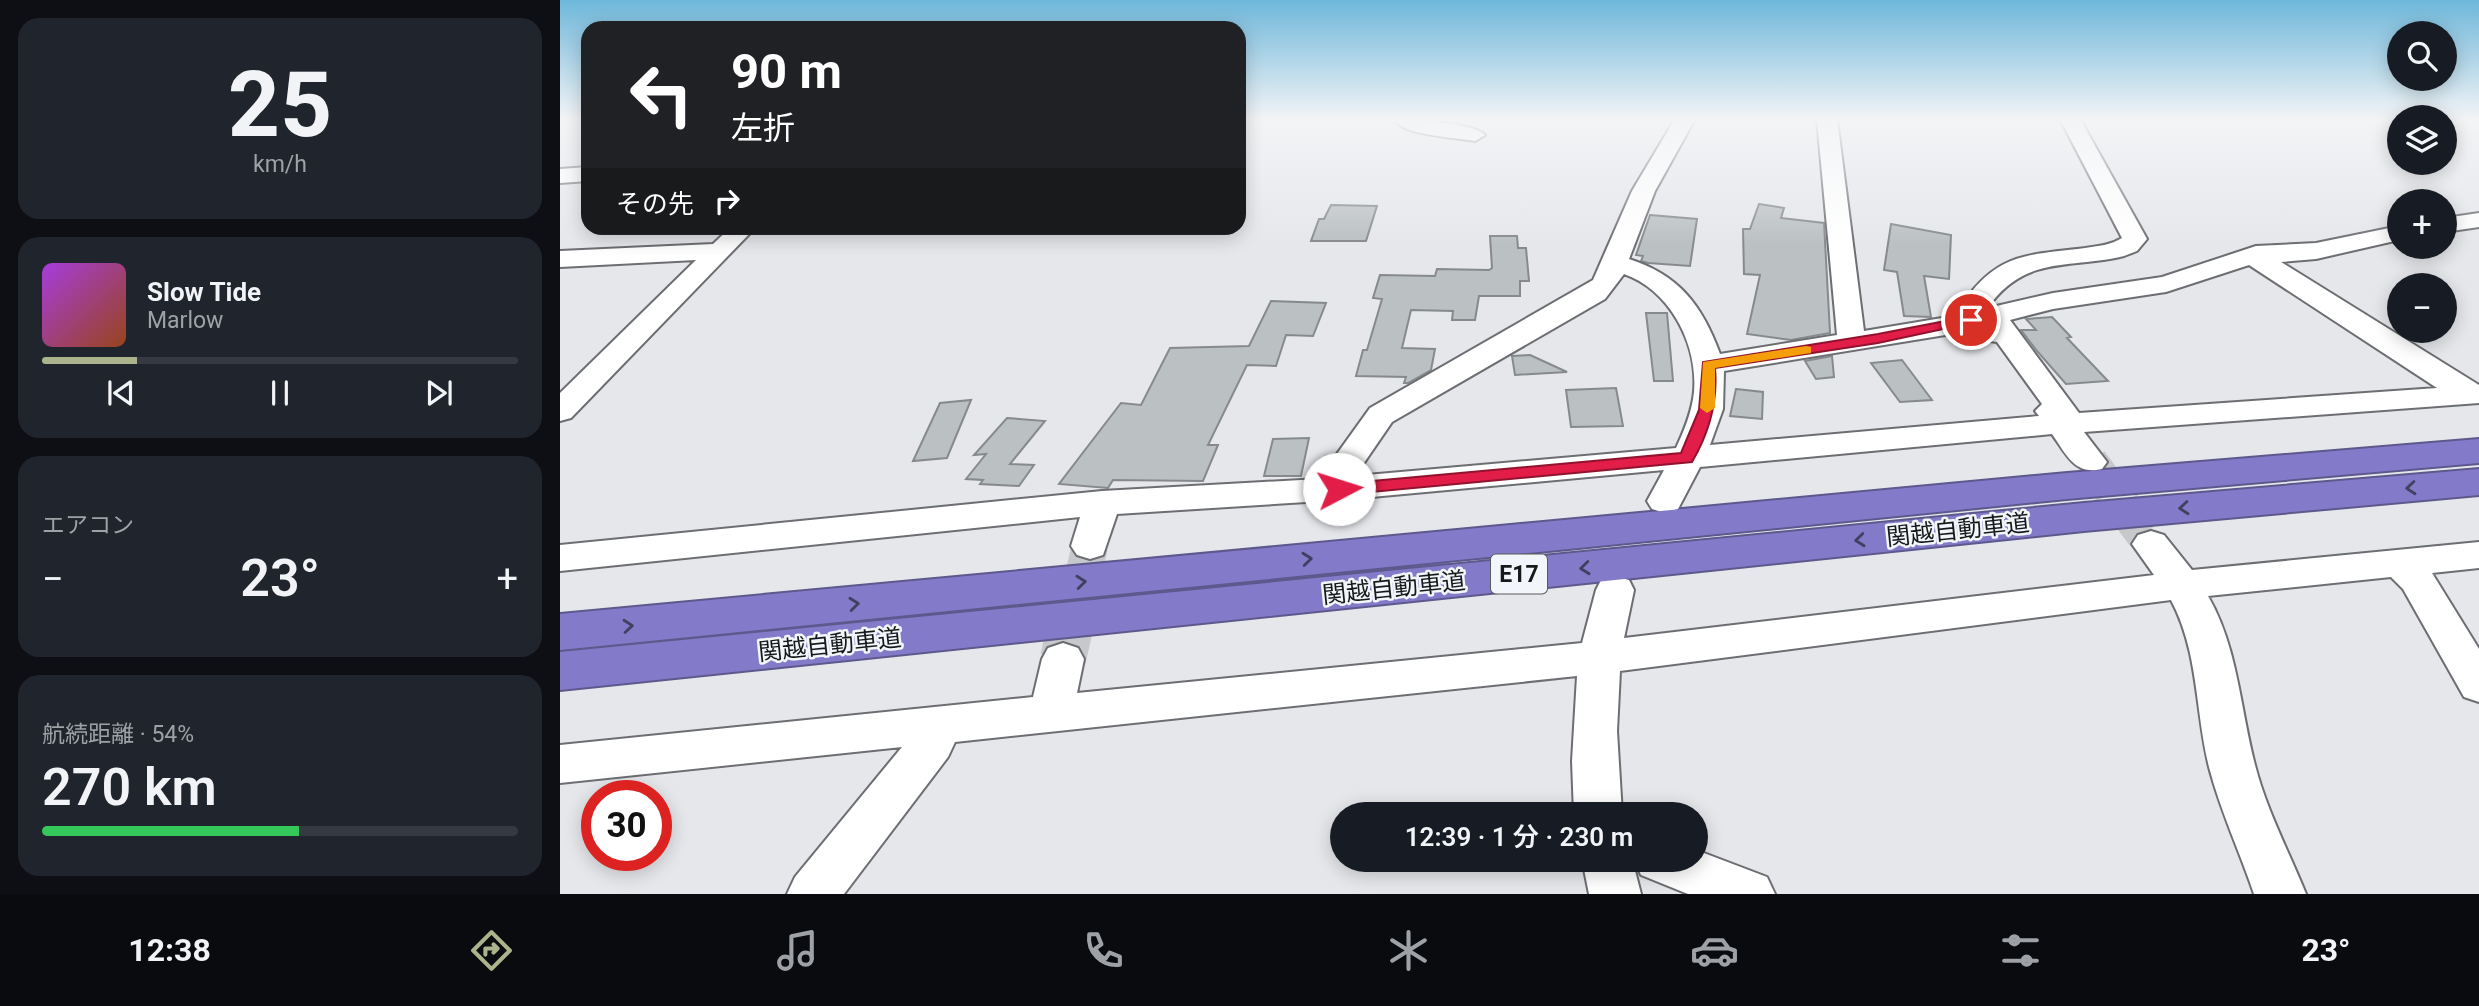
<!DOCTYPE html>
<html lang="ja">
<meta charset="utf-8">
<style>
body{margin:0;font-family:Roboto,"Noto Sans JP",sans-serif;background:#20242c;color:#f1f3f6;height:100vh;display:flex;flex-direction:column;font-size:26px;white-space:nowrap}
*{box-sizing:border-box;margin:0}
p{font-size:23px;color:#9ea1a6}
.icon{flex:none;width:38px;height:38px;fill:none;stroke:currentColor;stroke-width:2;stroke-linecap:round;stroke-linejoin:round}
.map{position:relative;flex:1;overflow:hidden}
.details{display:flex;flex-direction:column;gap:18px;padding:18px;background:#0d0f14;width:560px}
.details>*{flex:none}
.banner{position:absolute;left:21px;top:21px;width:665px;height:214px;border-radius:21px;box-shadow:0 4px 18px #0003;background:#202124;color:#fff;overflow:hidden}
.controls{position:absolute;left:1827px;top:21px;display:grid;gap:14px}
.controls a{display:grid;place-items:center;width:70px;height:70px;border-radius:50%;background:#171b24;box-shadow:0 4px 18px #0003;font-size:35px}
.speed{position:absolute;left:21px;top:780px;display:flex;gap:14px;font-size:35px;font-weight:700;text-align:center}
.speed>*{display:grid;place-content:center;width:91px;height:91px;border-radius:50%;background:#171b24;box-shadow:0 4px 18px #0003;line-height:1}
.speed .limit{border:10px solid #d22;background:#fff;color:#111}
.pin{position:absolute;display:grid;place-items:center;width:60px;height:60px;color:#fff;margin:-30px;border:4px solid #fff;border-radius:50%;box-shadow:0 2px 7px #0007}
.me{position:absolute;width:77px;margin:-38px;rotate:85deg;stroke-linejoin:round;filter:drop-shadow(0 0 5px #0008)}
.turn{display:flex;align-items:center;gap:24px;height:147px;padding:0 35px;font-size:32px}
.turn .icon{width:91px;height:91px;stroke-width:2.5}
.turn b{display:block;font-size:49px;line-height:60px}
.then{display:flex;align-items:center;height:66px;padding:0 35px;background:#0003;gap:14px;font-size:26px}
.big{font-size:52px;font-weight:600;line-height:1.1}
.details .widget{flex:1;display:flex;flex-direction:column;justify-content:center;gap:10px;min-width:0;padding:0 24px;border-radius:21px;background:#20242c}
.details .dial{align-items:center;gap:0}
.dial b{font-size:91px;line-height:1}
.song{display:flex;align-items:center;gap:21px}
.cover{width:84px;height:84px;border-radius:10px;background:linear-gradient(135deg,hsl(280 70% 55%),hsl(20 70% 35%))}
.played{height:7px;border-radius:4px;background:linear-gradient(90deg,#abb38c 20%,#363941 20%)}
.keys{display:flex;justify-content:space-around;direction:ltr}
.heat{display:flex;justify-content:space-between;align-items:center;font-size:38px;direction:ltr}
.charge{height:10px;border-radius:5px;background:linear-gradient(90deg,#34c759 54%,#363941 0)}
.trip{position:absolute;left:770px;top:802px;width:378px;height:70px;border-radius:35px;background:#171b24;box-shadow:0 4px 18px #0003;font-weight:600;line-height:70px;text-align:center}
.menu{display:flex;height:112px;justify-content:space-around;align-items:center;background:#090b0e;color:#9ea1a6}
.menu .icon{width:49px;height:49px}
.menu .on{color:#abb38c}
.menu b{font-size:32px;color:#f1f3f6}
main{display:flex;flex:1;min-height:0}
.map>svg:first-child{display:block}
</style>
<main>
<section class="details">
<div class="widget dial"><b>25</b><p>km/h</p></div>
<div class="widget">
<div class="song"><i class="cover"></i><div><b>Slow Tide</b><p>Marlow</p></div></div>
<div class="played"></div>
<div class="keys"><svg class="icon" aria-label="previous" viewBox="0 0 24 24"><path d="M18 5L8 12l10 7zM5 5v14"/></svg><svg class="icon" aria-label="pause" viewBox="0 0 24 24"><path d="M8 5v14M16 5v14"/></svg><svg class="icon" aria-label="next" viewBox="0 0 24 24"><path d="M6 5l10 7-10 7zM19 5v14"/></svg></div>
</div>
<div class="widget"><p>エアコン</p>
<div class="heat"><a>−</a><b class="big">23°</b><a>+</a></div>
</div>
<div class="widget"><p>航続距離 · 54%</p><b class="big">270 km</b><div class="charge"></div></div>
</section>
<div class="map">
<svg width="1919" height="894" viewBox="0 0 1919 894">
<rect width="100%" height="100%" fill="#e5e7eb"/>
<path fill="#bbc0c2" stroke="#868a8d" stroke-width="2" d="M 1199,204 L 1224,208 L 1221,218 L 1264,223 L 1270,333 L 1231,340 L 1187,334 L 1200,275 L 1184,274 L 1183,229 L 1190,229 Z
M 771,205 L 817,206 L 806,241 L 751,241 L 759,219 L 764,219 Z
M 1090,215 L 1137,219 L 1130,266 L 1088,263 L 1081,261 L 1083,256 L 1076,255 Z
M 1331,224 L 1391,235 L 1389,279 L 1364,276 L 1371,317 L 1344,316 L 1337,272 L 1324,270 Z
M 930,236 L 957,236 L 958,248 L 966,248 L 969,281 L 960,281 L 960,296 L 919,296 L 915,320 L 892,320 L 893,311 L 851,310 L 842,348 L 875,349 L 871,370 L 848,383 L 844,383 L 846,377 L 796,376 L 803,350 L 807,350 L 822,299 L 813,298 L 820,275 L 875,276 L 877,269 L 929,270 L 932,268 Z
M 711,301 L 766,303 L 753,336 L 726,335 L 716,366 L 687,365 L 648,445 L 658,445 L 643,481 L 553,480 L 548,488 L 499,484 L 561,403 L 581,405 L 610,348 L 689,346 Z
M 1086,313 L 1107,313 L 1113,381 L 1094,381 Z
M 1492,317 L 1511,337 L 1507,338 L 1548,381 L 1506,384 L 1477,351 L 1461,330 L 1476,330 L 1466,319 Z
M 970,355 L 1007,372 L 955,375 L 952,356 Z
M 1272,356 L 1274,377 L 1256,379 L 1245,361 Z
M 1342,360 L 1372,400 L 1340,402 L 1311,363 Z
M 1056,388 L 1063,426 L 1011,427 L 1006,390 Z
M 1176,389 L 1203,392 L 1202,419 L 1170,416 Z
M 411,400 L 387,458 L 353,461 L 380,403 Z
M 447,418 L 485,421 L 450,464 L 474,465 L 459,486 L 420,484 L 423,480 L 406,479 L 426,454 L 414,455 Z
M 749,438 L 741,476 L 704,476 L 713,439 Z"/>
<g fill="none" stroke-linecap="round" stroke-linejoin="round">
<path stroke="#c6c8cc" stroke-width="36" stroke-dasharray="36 18" stroke-linecap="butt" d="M 1530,462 L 1591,544
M 510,630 L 530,546"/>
<path stroke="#c6c8cc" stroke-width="46" stroke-dasharray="46 23" stroke-linecap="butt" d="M 503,659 L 510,628"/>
<defs>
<path id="minor" d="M 840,119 C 854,119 917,124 925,135 L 915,141 C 898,138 847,135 838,123 Z
M 1115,119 L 1135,119 L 1095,191 L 1069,259 C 1119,275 1142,305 1160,354 L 1277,335 L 1257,119 L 1277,119 L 1304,331 L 1406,314 L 1404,302 C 1438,252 1470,255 1525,248 C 1538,246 1551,245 1562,238 L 1500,119 L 1520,119 L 1587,239 L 1577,251 L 1564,256 C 1512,269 1469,255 1432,302 L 1432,307 L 1493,293 L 1602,277 L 1696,246 L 1756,243 L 1839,226 L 1839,240 L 1756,259 L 1721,262 L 1919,385 L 1919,403 L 1524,432 L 1547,462 L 1542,469 C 1515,476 1506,454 1492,434 L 1140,467 L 1118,509 L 1105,513 L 1092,509 L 1087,501 L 1104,470 L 779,500 L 557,514 L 543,555 L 530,559 L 517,555 L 511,546 L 520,517 L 0,571 L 0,545 L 542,491 L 759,479 L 810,408 L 1033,280 L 1072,191 ZM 1689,265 L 1877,388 L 1519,413 L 1450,320 L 1493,309 L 1606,292 ZM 1064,274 C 1110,290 1138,344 1134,392 C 1132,412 1124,431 1116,448 L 795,476 L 832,422 L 1045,299 ZM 1416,330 L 1423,340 L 1437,342 L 1482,404 L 1475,411 L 1479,416 L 1150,445 L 1163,409 L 1164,371 Z
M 28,167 L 28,181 L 0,183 L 0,169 Z
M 1919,213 L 1919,227 L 1885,232 L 1885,218 Z
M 170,228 L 195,228 L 11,418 L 0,421 L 0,393 L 136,260 L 0,267 L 0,251 L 153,244 Z
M 1591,531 L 1604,535 L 1632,570 L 1919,542 L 1919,568 L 1872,573 L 1919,649 L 1919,702 L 1904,697 L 1843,589 L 1831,577 L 1648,596 C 1678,648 1680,708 1695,765 C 1706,809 1729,852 1746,894 L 1694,894 C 1680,852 1660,810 1649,767 C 1635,711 1639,652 1611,600 L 1060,671 L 1057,731 L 1062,814 L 1014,814 L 1012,761 L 1017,676 L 395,742 L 388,757 L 284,894 L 227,894 L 235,877 L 342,747 L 0,783 L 0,745 L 473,697 L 482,659 L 488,648 L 503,643 L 518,648 L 524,659 L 517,693 L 1022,643 L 1036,590 L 1041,580 L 1055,576 L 1069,580 L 1074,590 L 1064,638 L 1594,575 L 1572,544 L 1578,535 Z
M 1136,850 L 1207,877 L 1215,894 L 1128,894 L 1081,875 L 1074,859 L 1136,859 Z
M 1022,859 L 1072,859 L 1081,894 L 1029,894 Z"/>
<path id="highway" d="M 1919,439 L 1919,463 L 1507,499 L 0,650 L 0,614 L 1507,473 Z
M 1919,469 L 1919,495 L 1524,531 L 0,690 L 0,652 L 1524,503 Z"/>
</defs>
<use href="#minor" stroke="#6c6e72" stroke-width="4"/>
<use href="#highway" stroke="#5e588c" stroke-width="4"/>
<use href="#minor" fill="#fff" fill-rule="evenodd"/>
<use href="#highway" fill="#847aca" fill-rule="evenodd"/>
</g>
<defs><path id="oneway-chevron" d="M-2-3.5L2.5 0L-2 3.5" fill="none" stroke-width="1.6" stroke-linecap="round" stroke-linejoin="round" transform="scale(1.75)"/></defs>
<g stroke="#433f60">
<use href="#oneway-chevron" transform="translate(1851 488) rotate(175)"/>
<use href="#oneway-chevron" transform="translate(1624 508) rotate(175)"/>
<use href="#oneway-chevron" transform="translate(1300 540) rotate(174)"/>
<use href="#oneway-chevron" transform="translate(747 559) rotate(-6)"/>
<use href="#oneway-chevron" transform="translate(1025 568) rotate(174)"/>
<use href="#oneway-chevron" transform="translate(521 582) rotate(-6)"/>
<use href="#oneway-chevron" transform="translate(294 604) rotate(-6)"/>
<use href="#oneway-chevron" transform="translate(68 626) rotate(-5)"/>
</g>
<linearGradient id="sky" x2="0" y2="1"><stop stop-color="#6eb7da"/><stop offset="0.49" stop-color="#f3f4f6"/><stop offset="1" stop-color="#f3f4f6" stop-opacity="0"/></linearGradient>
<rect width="1919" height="244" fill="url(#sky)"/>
<path fill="#e11d48" stroke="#92132f" stroke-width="2" d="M 1411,316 L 1416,317 L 1416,322 L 1318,343 L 1155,368 C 1158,402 1149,433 1132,462 L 779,495 L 771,489 L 779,484 L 1121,453 L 1139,410 L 1143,362 L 1318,334 Z"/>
<path fill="#f59e0b" d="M 1246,346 L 1251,347 L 1251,353 L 1155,368 L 1155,408 L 1147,413 L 1140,408 L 1143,362 Z"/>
<g text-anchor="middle" stroke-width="5" stroke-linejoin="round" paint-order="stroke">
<rect fill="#f2f5f9" stroke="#595a5c" stroke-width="2" x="931" y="554.5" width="56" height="39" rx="5"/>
<g font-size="23" font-weight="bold" fill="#171819">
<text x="959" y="582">E17</text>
</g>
<g font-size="24" fill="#171819" stroke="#f2f5f9">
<text transform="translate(1398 530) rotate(-6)" y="8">関越自動車道</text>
<text transform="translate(834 588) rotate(-6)" y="8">関越自動車道</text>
<text transform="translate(270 645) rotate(-6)" y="8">関越自動車道</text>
</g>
</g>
</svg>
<div class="controls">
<a><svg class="icon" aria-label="search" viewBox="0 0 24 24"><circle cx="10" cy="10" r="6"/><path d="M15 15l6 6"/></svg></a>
<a><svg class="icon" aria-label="layers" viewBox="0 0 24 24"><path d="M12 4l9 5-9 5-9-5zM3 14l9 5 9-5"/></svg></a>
<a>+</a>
<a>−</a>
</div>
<div class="speed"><div class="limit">30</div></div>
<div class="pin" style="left:1411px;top:320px;background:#d93025"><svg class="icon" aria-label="arrive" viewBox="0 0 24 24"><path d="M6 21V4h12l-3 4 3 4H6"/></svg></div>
<svg class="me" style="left:779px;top:489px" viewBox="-20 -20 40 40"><circle r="19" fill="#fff"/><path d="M0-13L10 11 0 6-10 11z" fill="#e11d48"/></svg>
<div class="trip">12:39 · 1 分 · 230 m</div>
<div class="banner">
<div class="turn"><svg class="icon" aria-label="left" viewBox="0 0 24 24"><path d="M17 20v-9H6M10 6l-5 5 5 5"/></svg><div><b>90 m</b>左折</div></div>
<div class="then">その先<svg class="icon" aria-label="right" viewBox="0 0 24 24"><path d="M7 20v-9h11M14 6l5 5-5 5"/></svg></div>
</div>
</div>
</main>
<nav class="menu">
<b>12:38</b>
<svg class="icon on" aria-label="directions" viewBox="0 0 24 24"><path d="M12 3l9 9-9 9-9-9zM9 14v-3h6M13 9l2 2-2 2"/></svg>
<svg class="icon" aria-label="music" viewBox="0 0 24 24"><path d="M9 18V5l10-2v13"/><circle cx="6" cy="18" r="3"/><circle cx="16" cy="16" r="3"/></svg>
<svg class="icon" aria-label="phone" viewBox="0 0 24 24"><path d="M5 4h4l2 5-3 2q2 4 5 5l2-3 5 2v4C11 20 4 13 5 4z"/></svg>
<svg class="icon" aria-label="climate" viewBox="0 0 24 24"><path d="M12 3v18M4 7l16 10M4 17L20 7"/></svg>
<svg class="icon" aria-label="car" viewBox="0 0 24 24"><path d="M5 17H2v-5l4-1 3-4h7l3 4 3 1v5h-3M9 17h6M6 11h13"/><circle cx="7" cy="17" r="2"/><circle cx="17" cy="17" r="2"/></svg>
<svg class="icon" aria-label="filters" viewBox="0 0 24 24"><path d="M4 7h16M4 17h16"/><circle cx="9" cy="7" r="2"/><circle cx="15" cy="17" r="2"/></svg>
<b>23°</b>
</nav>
